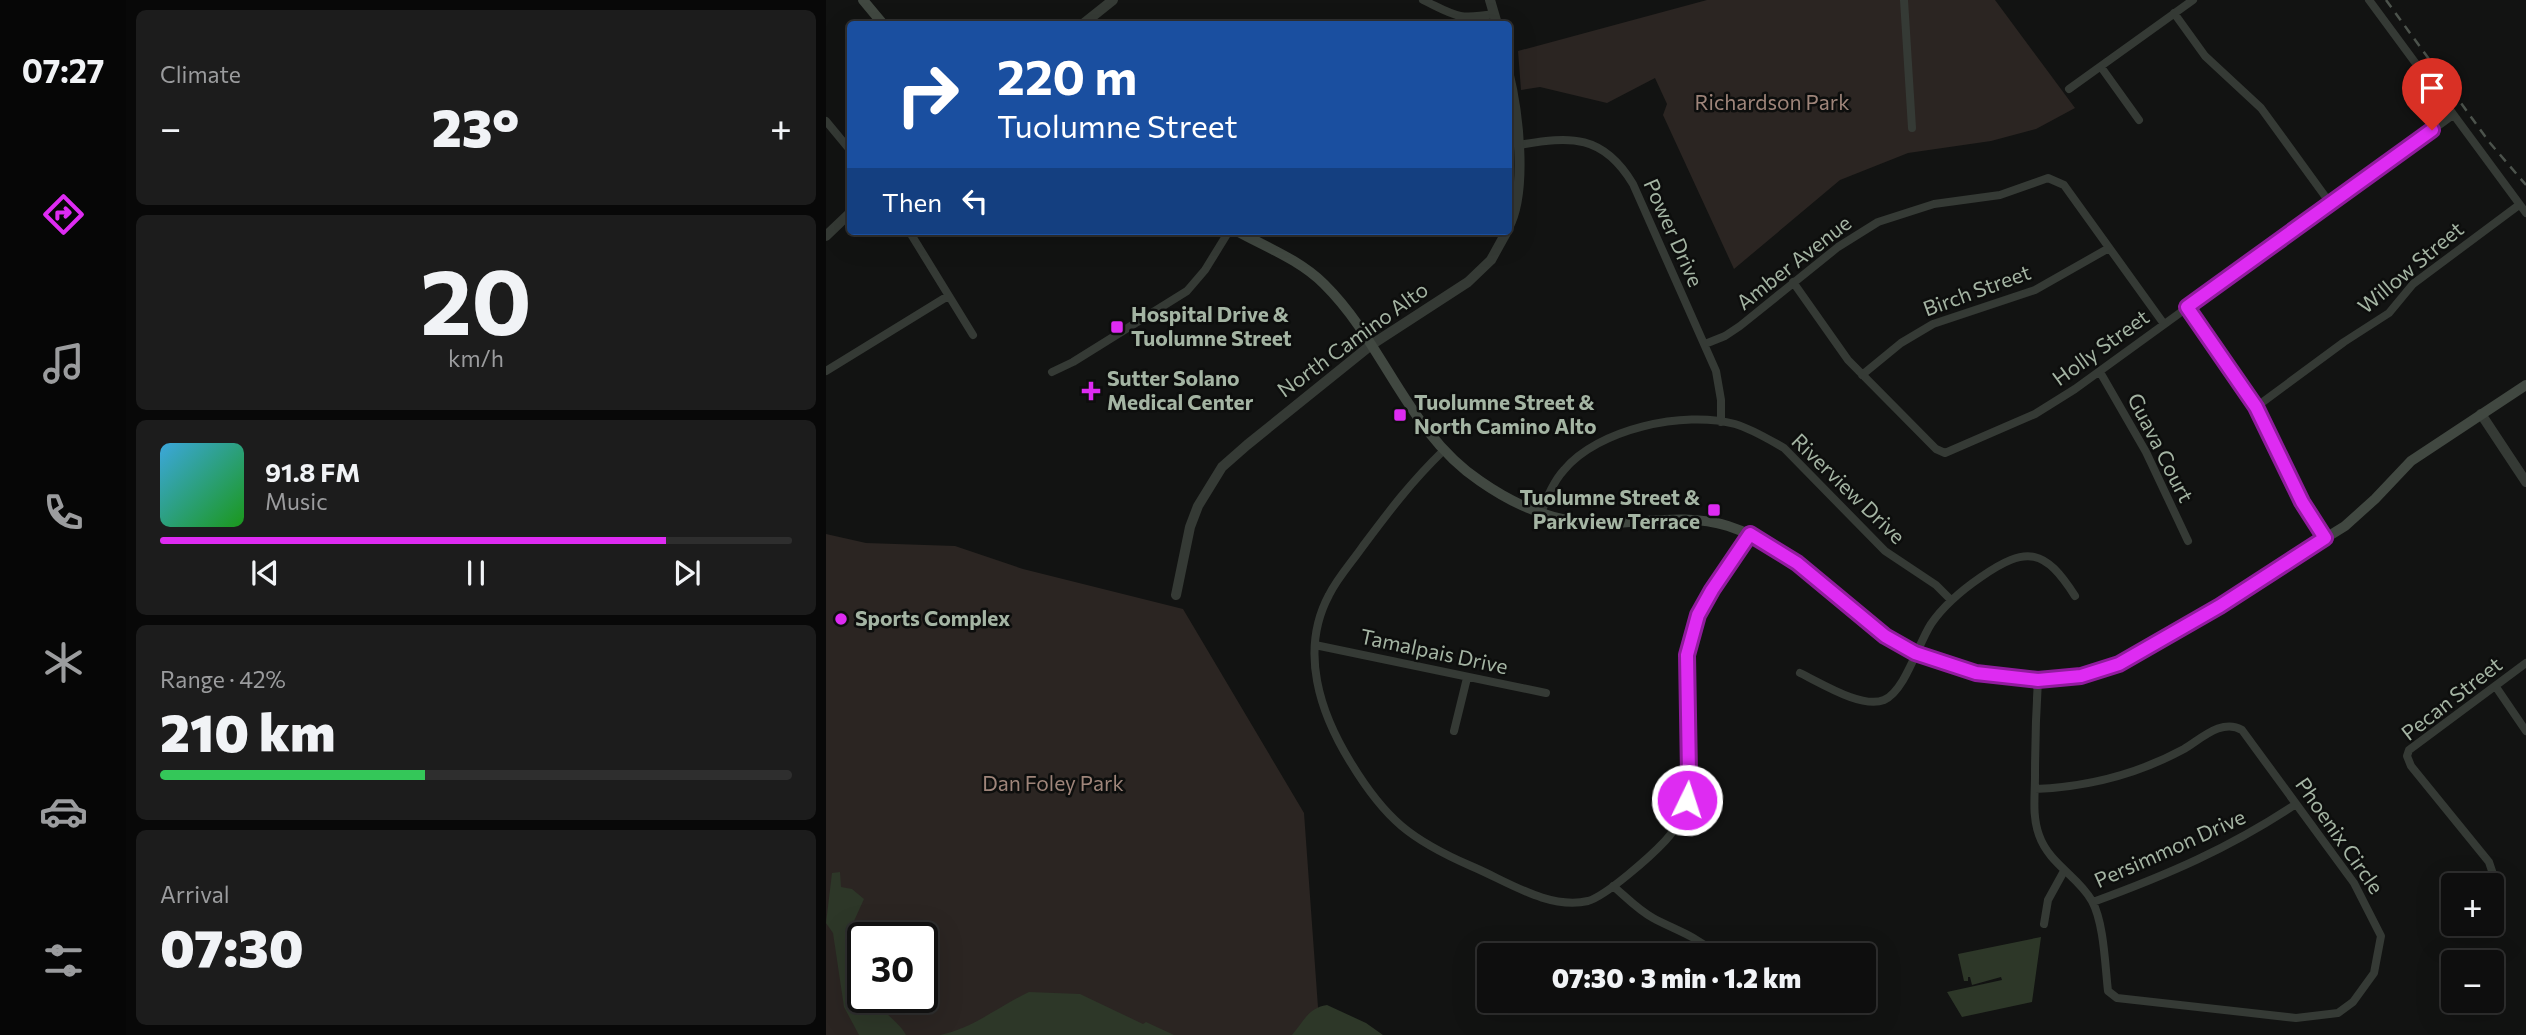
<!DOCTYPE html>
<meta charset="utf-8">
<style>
body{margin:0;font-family:Commissioner,sans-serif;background:#1c1c1c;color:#f1f3f6;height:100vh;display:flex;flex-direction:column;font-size:26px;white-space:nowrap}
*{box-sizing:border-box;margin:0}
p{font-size:23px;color:#9b9c9e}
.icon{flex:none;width:38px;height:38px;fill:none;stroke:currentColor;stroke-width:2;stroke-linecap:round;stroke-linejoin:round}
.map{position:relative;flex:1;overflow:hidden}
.sheet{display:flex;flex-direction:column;gap:10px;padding:10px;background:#080808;width:700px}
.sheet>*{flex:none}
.banner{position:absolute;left:21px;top:21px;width:665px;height:214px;border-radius:7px;box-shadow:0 7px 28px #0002,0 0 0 2px #2e2e2e;background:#1a4fa0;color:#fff;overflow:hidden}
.fabs{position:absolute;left:1615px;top:873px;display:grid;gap:14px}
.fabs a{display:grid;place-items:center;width:63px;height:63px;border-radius:7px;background:#0e0e0e;box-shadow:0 7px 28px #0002,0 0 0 2px #2e2e2e;font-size:35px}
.speed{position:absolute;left:21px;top:922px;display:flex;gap:14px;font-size:35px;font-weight:700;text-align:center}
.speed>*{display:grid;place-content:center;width:91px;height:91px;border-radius:50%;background:#0e0e0e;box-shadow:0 7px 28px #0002,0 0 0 2px #2e2e2e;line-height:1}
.speed .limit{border:4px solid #111;border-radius:10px;background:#fff;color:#111}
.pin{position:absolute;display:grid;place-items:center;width:60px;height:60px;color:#fff;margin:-72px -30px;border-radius:50% 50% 50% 0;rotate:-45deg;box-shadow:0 0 7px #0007}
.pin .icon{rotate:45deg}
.me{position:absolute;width:77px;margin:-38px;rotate:4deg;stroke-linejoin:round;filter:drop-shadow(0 0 5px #0008)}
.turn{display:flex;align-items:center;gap:24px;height:147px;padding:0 35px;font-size:32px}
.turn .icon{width:91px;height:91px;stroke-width:2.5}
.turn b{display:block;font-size:49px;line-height:60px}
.then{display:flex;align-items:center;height:66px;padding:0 35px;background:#0003;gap:14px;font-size:26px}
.big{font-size:52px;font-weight:800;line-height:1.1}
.sheet .tile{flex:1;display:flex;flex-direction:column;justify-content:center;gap:10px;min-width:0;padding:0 24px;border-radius:10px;background:#1c1c1c}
.sheet .dial{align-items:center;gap:0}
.dial b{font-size:91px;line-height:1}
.song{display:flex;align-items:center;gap:21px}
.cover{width:84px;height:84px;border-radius:10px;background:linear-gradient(135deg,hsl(200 70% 55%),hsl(120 70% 35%))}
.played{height:7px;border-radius:4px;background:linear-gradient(90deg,#de2bf2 80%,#2e2e2e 80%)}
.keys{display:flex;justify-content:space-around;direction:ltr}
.heat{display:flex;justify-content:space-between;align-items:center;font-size:38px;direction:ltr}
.charge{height:10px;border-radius:5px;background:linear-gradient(90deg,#34c759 42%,#2e2e2e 0)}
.trip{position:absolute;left:651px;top:943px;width:399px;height:70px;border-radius:7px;background:#0e0e0e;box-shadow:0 7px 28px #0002,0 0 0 2px #2e2e2e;font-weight:800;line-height:70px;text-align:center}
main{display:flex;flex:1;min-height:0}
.menu{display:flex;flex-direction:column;width:126px;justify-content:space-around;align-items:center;background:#060606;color:#9b9c9e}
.menu .icon{width:49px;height:49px}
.menu .current{color:#de2bf2}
.menu b{font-size:32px;color:#f1f3f6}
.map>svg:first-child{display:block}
</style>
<main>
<nav class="menu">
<b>07:27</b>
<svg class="icon current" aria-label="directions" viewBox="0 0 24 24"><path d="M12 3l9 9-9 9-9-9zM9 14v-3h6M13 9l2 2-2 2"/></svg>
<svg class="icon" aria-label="music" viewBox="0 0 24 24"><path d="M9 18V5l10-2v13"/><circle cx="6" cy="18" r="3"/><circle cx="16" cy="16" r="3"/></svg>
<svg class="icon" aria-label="phone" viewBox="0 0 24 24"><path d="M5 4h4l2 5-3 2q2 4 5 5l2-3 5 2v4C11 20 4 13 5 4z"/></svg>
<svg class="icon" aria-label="climate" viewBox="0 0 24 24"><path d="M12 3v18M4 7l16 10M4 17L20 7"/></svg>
<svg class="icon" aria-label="car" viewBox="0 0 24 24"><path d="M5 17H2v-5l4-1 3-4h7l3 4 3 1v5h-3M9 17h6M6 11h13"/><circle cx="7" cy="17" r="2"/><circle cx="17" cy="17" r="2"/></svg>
<svg class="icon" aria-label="filters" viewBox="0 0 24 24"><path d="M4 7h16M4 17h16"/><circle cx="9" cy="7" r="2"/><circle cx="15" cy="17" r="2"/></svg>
</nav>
<section class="sheet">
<div class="tile"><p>Climate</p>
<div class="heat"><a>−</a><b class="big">23°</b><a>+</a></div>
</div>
<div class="tile dial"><b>20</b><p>km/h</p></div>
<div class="tile">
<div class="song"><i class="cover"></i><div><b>91.8 FM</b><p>Music</p></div></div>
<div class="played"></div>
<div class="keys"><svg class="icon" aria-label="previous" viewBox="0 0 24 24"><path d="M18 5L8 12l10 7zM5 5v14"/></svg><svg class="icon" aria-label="pause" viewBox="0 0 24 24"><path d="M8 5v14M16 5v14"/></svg><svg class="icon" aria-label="next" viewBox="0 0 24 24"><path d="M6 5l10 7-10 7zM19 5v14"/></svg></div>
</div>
<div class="tile"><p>Range · 42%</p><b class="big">210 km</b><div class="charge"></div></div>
<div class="tile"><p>Arrival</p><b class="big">07:30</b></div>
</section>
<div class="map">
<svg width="1700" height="1035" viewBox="0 0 1700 1035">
<rect width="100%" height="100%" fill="#121312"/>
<path fill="#2b2522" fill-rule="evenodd" d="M 881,0 L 1169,0 L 1249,108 L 1210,129 L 1165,141 L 1082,153 L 1014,180 L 908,269 L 837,115 L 841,104 L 829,78 L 781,103 L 714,87 L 695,90 L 692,51 Z
M 0,534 L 40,543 L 129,546 L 197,569 L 357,609 L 478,813 L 494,1035 L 0,1035 ZM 37,938 L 96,938 L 96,998 L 37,998 Z"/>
<path fill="#2d3728" d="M 14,872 L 15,887 L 26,889 L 38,899 L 28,921 L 26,950 L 33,974 L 37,975 L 37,998 L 49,998 C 56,1014 72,1020 80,1035 L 33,1035 L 18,1007 L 7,933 L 0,923 L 6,873 Z
M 1215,937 L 1206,1002 L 1136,1017 L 1121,992 L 1176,980 L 1175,977 L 1146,985 L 1144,977 L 1142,977 L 1142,981 L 1138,981 L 1132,954 Z
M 203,992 L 254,994 L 317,1024 L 320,1022 L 348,1035 L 114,1035 C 148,1028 173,1006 203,992 Z
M 501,1005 L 540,1023 L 557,1035 L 466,1035 C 478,1021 482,1008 501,1005 Z"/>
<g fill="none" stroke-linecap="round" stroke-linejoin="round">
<path stroke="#353a35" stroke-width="8" d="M 597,0 C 630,16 631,20 668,14
M 1078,0 L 1086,128
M 1543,0 L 1700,213
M 1348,13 L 1379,56 L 1435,108 L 1504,203
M 1275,67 L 1313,120
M 1243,89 L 1367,0
M 0,121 L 24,150
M 693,145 C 745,136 777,134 807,184 L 890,371 L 895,400 L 895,422
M 83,231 L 147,335
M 967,282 L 1022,360 L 1110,449 L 1119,453 L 1209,414 L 1249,389 L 1627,115
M 1361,307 L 1430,407 L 1476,502 L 1499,539
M 879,344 L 899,336 L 914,326 L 1012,247 L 1052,222 L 1108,204 L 1174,195 L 1222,178 L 1238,185 L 1338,324
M 0,371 L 122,296
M 226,372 L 247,362 L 361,291 L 379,270 L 403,231
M 1274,372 L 1320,452 L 1362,541
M 1036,375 L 1075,343 L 1107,324 L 1209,290 L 1283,248
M 1430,407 L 1518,342 L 1563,313 L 1587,284 L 1693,205
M 617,451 C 585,482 564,510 537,546 C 526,562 512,577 503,595 C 473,651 494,713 525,763 C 559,819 585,840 645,866 C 681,881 722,910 762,901 C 780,896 825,856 839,841 C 876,802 861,734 861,685 C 861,675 859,663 861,653 C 870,608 898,571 924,534
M 715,513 C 721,498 727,482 738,470 C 772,429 858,410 909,424 C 926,429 942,439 958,448 L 1059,551 L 1110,585 L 1125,600
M 489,645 L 720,693
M 974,673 C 995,683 1036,709 1058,700 C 1079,691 1092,644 1105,624 C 1118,605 1136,590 1155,577 C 1201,545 1219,549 1249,596
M 1670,687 L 1700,731
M 628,731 L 641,678
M 1209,789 C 1261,787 1312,774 1358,749 C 1375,739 1396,718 1416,730 L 1528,883 L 1555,936 L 1548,973 L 1527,1002 L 1512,1013 L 1470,1018 L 1291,998 L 1282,991 C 1279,965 1278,923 1266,901 C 1252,876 1223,864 1213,835 C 1206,816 1209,796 1209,776 C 1209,744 1210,712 1212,680
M 861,800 L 890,807
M 787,886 C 800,897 812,910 827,918 C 847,929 868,935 886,951
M 1666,898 L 1667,874 L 1663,862 L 1585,766 L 1581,756 L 1583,750 L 1700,663
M 1267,902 C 1341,875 1404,848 1470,804
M 1218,924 L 1222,900 L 1238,871
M 1658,927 L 1659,924"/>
<path stroke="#353a35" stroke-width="10" d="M 664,0 L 671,24
M 257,24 L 287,0
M 682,71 C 692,111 702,191 682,228
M 0,236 L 24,213
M 1655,414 L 1700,482
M 350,595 L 364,527 L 372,506 L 396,467 L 421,445 L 545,345 L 642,282 L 665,260 L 681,231"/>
<path stroke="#414841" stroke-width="10" d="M 37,0 L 57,24
M 411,231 C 440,247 474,260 498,284 C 558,343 582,433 654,481 C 687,504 726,522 768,523 C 813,525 857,512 902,526 C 952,542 990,579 1030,612 C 1040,620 1049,630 1059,636 C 1111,672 1194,687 1256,676 C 1275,672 1293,664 1311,655 L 1519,526 L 1549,499 L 1585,461 L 1700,385"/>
<path stroke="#4c534c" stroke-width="2.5" stroke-dasharray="9 7" stroke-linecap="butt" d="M 1560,0 L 1664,143 L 1700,185"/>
</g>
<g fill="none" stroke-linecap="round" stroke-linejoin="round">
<defs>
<path id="route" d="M 861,800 L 863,774 L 861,655 L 872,615 L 886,590 L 924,534 L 971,563 L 1059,636 L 1089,653 L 1150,673 L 1212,680 L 1255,676 L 1293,664 L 1394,606 L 1499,538 L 1476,502 L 1430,407 L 1361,307 L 1606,130"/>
</defs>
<use href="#route" stroke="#901c9d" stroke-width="18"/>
<use href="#route" stroke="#de2bf2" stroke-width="12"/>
</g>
<g fill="#de2bf2" stroke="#0d0e0d" stroke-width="2.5">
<rect x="284" y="320" width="14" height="14" rx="3.5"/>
<path d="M261.5 380.5h7v7h7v7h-7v7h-7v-7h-7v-7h7z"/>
<rect x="567" y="408" width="14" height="14" rx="3.5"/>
<rect x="881" y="503" width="14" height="14" rx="3.5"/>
<circle cx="15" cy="619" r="7"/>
</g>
<g text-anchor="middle" stroke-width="5" stroke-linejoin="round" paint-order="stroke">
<g font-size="21" fill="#9f857a" stroke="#0d0e0d">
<text x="946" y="110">Richardson Park</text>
<text x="227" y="791">Dan Foley Park</text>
</g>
<g font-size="21" fill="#a4b4a3" stroke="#0d0e0d">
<text transform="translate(847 233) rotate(66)" y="7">Power Drive</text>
<text transform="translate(968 263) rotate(-38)" y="7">Amber Avenue</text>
<text transform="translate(1585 268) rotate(-40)" y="7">Willow Street</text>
<text transform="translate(1151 291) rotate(-20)" y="7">Birch Street</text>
<text transform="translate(527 340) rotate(-36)" y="7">North Camino Alto</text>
<text transform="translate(1275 348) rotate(-36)" y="7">Holly Street</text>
<text transform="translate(1334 448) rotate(63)" y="7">Guava Court</text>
<text transform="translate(1022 489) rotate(44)" y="7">Riverview Drive</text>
<text transform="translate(608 652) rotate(12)" y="7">Tamalpais Drive</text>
<text transform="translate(1626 699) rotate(-38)" y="7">Pecan Street</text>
<text transform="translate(1513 836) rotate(55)" y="7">Phoenix Circle</text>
<text transform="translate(1344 849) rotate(-24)" y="7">Persimmon Drive</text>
</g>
<g font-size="21" font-weight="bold" fill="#a4b4a3" stroke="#0d0e0d" text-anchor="start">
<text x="305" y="322">Hospital Drive &amp;<tspan x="305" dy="24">Tuolumne Street</tspan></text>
<text x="281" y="386">Sutter Solano<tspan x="281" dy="24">Medical Center</tspan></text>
<text x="588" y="410">Tuolumne Street &amp;<tspan x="588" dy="24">North Camino Alto</tspan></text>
<text x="874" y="505" text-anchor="end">Tuolumne Street &amp;<tspan x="874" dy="24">Parkview Terrace</tspan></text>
<text x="29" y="626">Sports Complex</text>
</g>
</g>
</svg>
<div class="fabs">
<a>+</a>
<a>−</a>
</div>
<div class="speed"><div class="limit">30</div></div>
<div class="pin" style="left:1606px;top:130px;background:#d93025"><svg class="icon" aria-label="arrive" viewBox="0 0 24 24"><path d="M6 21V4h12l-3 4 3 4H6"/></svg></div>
<svg class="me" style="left:861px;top:800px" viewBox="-20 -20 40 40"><circle r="17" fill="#de2bf2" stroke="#fff" stroke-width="3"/><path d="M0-11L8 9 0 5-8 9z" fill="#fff"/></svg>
<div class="trip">07:30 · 3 min · 1.2 km</div>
<div class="banner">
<div class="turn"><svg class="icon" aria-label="right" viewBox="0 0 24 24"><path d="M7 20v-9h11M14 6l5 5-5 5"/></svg><div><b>220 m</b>Tuolumne Street</div></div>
<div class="then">Then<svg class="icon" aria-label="left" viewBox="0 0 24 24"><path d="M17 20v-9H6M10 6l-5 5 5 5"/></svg></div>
</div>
</div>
</main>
